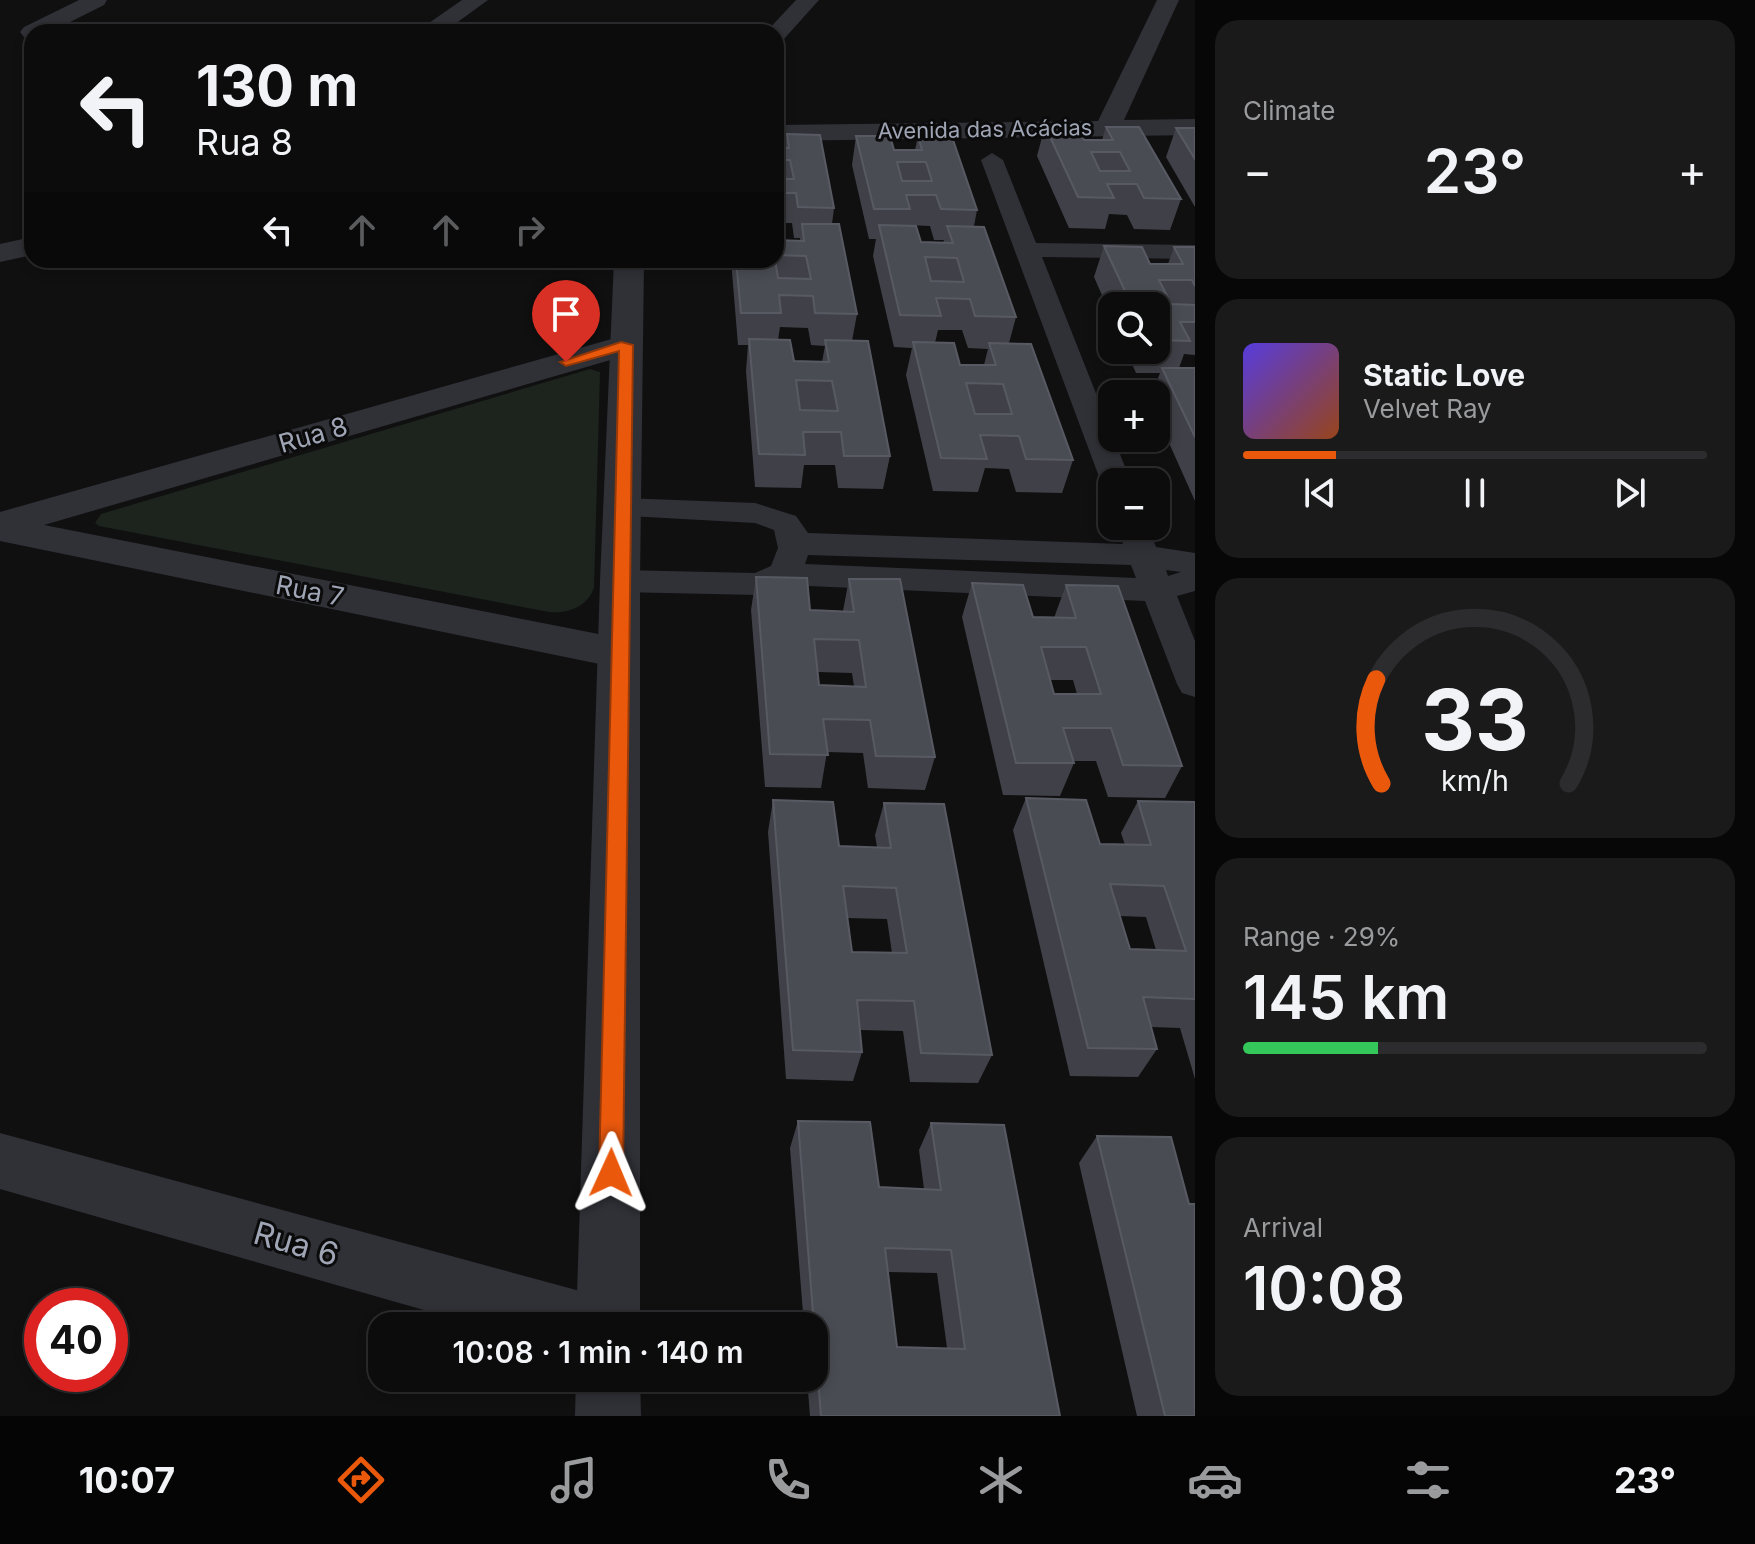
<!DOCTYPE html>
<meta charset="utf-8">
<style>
body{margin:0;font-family:Inter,sans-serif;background:#1a1a1b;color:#f1f3f6;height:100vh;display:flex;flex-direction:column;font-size:30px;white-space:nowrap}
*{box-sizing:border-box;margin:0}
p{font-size:26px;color:#9a9b9d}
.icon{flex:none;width:44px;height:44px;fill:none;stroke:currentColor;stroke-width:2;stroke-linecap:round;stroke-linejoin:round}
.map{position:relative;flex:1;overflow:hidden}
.drawer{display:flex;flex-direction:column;gap:20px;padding:20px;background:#070707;width:560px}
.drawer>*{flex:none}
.guide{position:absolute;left:24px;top:24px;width:760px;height:244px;border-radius:24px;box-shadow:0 4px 12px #0003,0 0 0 2px #2c2c2e;background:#0c0c0d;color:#f1f3f6;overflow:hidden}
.controls{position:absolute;left:1098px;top:292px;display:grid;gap:16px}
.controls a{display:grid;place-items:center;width:72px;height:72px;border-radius:16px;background:#0c0c0d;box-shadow:0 4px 12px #0003,0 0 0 2px #2c2c2e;font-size:40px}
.speed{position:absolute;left:24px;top:1288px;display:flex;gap:16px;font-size:40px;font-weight:700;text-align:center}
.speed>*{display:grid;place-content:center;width:104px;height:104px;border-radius:50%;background:#0c0c0d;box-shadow:0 4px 12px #0003,0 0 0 2px #2c2c2e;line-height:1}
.speed .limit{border:12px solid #d22;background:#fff;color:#111}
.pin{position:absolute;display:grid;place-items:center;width:68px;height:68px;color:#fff;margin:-82px -34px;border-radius:50% 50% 50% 0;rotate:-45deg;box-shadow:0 0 8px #0007}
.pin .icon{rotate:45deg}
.me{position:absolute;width:88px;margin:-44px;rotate:1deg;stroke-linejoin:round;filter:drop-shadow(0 0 6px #0008)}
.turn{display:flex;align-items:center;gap:28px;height:168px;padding:0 40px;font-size:36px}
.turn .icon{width:104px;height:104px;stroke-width:2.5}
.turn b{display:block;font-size:56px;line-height:68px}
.lanes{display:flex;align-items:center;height:76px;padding:0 40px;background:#0003;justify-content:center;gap:40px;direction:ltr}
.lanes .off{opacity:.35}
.big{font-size:60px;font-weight:600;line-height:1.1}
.drawer .card{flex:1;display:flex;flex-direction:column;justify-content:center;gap:12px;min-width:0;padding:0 28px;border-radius:24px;background:#1a1a1b}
.drawer .dial{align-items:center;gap:0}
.dial svg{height:208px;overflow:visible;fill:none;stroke:#2c2c2e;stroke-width:7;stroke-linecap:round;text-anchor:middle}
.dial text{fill:#f1f3f6;stroke:none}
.song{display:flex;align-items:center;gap:24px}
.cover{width:96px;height:96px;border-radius:12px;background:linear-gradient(135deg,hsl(250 70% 55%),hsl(20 70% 35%))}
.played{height:8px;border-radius:4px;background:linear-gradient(90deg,#ea580c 20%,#2c2c2e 20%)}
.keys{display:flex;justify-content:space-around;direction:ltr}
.heat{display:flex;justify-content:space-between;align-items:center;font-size:44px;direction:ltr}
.charge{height:12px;border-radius:6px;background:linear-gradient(90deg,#34c759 29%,#2c2c2e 0)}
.trip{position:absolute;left:368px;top:1312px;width:460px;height:80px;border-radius:24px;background:#0c0c0d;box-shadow:0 4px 12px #0003,0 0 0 2px #2c2c2e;font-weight:600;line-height:80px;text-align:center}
.dock{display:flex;height:128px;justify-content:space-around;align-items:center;background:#050505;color:#9a9b9d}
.dock .icon{width:56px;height:56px}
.dock .on{color:#ea580c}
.dock b{font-size:36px;color:#f1f3f6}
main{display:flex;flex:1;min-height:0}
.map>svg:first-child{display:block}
</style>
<main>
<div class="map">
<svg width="1195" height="1416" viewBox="0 0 1195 1416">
<rect width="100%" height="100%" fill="#101011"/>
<path fill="#1c241d" d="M 590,369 L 600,372 L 594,588 C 587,607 567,614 549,612 L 99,526 L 95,523 L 101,514 Z"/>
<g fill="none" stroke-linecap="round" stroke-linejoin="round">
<path fill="#303137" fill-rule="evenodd" d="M 992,153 L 1003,160 L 1036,243 L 1195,245 L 1195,259 L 1042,257 L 1131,482 L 1112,482 L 1112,490 L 1105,489 L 1101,482 L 981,160 Z
M 622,498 L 755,503 L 796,516 L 808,533 L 1123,544 L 1116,526 L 1148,526 L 1156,547 L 1195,553 L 1195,591 L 1177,596 L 1195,641 L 1195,697 L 1182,693 L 1177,684 L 1145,601 L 786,585 L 758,595 L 620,592 L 608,589 L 604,581 L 608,573 L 620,570 L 755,573 L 771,566 L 778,548 L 774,530 L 755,523 L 611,515 L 607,508 L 611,501 ZM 808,555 L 1131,565 L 1136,578 L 805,564 ZM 1166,570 L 1181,572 L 1168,576 Z"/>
<path fill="#303137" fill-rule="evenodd" d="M 79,0 L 107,0 L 104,5 L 50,32 L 32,32 L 32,39 L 24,37 L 20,32 L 24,27 Z
M 462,0 L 488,0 L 444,32 L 416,32 Z
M 796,0 L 819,0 L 784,39 L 776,41 L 776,32 L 766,32 Z
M 1157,0 L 1179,0 L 1124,120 L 1195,119 L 1195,135 L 776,141 L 776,125 L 1098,121 Z
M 626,335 L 638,338 L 642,345 L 638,352 L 44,525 L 619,638 L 634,642 L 640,653 L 634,664 L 619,668 L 0,541 L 0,512 Z
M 0,1133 L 591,1294 L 613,1304 L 623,1326 L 480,1326 L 0,1189 Z"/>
<path fill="#303137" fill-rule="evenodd" d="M 32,237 L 32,255 L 0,262 L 0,244 Z
M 614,260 L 644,260 L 640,581 L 640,1326 L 576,1326 L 600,581 Z
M 576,1378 L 640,1378 L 641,1416 L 575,1416 Z"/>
</g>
<path fill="#404148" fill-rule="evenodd" d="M 1045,126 L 1084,140 L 1102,140 L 1106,127 L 1181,199 L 1170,230 L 1134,229 L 1127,215 L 1109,214 L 1105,229 L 1069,228 L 1037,156 Z
M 1176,128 L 1195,128 L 1195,207 L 1166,157 Z
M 787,134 L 834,208 L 832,224 L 857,314 L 852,341 L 890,456 L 883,489 L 838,488 L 835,465 L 804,465 L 801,488 L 755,487 L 746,371 L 748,345 L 738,345 L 731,260 L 776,260 L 776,240 L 800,241 L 800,238 L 794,238 L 792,223 L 776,223 L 776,148 L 785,148 ZM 780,327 L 808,328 L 811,345 L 825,346 L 822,362 L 794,361 L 778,340 Z
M 856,136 L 894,150 L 915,150 L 918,136 L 977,210 L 974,226 L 1016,317 L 1009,343 L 1073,460 L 1062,493 L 1016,492 L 1009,469 L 985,468 L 978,492 L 933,491 L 906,375 L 912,348 L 894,347 L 873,256 L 876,239 L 869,239 L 852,165 ZM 907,225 L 930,226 L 934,240 L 944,240 L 943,243 L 921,242 ZM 938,330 L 962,330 L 968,348 L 988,349 L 984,365 L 960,365 L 935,343 Z
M 1104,246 L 1150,264 L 1168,264 L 1174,247 L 1195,247 L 1195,355 L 1184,354 L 1179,368 L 1195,368 L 1195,501 L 1156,414 L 1156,394 L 1152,394 L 1160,373 L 1136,373 L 1126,350 L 1156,350 L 1156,306 L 1112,306 L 1112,318 L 1094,277 Z
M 756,577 L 810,610 L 843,611 L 849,579 L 935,757 L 925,790 L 868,788 L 863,753 L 827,752 L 821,788 L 765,787 L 751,610 ZM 818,672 L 852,673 L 854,686 L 819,685 Z
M 972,583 L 1033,617 L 1054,618 L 1066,585 L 1182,766 L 1165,798 L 1108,797 L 1096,761 L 1073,761 L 1074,763 L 1060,796 L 1003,795 L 962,617 ZM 1050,680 L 1073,680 L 1077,694 L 1054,694 Z
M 1026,798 L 1100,844 L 1125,845 L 1121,833 L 1138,801 L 1195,802 L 1195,1079 L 1180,1028 L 1151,1027 L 1157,1049 L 1138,1077 L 1070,1076 L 1013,830 ZM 1120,916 L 1146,917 L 1156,950 L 1130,949 Z
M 773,800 L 839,846 L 877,847 L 875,835 L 884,803 L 992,1055 L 978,1083 L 910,1082 L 903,1031 L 860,1030 L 862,1052 L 853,1081 L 786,1079 L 768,832 ZM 847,918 L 887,919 L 892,953 L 852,952 Z
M 798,1121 L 879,1187 L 924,1189 L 919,1150 L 931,1123 L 1060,1416 L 810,1416 L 807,1378 L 814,1378 L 814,1326 L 804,1326 L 790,1148 ZM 888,1272 L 937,1273 L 947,1348 L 897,1347 Z
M 1097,1136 L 1189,1204 L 1195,1416 L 1137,1416 L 1079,1163 Z"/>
<path fill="#4a4c54" stroke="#585a63" stroke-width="2" fill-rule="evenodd" d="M 1045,126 L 1078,126 L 1084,140 L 1113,140 L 1106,127 L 1139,127 L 1181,199 L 1144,198 L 1137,184 L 1107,184 L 1114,198 L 1078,197 ZM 1091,152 L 1120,152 L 1130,171 L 1100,171 Z
M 1176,128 L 1195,128 L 1195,159 Z
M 787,134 L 820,135 L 834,208 L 798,207 L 796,193 L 776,193 L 776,179 L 794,179 L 790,160 L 776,160 L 776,148 L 789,148 Z
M 856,136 L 890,136 L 894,150 L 922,150 L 918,136 L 952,137 L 977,210 L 941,209 L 936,195 L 906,195 L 910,209 L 874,209 ZM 897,162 L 926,162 L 932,181 L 902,181 Z
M 802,224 L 839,224 L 857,314 L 815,313 L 813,296 L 779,295 L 781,313 L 741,313 L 736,260 L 775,260 L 778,278 L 811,279 L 806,256 L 776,255 L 776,240 L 804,241 Z
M 879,225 L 916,226 L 921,242 L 953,243 L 947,226 L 984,227 L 1016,317 L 975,316 L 970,299 L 936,298 L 941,316 L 900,315 ZM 925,257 L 957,258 L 964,282 L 931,281 Z
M 1104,246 L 1142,247 L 1150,264 L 1183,264 L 1174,247 L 1195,247 L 1195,286 L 1192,280 L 1159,280 L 1171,304 L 1195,305 L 1195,322 L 1180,322 L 1190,341 L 1156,340 L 1156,306 L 1132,306 Z
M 749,339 L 790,340 L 794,361 L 829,362 L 825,340 L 868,341 L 890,456 L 844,456 L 841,432 L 803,432 L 805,455 L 759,454 ZM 796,380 L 832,381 L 838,411 L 800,410 Z
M 913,342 L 954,343 L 960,365 L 996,365 L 989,343 L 1031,344 L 1073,460 L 1026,459 L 1019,436 L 980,435 L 987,459 L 941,458 ZM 966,383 L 1003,384 L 1012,414 L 975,414 Z
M 1162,368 L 1195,368 L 1195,437 Z
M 756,577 L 807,578 L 810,610 L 854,612 L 849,579 L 900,579 L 935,757 L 876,756 L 870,720 L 823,719 L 828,755 L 770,754 ZM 814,639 L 859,640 L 866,687 L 819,685 Z
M 972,583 L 1023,585 L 1033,617 L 1076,618 L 1066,585 L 1118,586 L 1182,766 L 1123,765 L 1111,728 L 1063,728 L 1074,763 L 1016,763 ZM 1041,647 L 1086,647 L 1101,694 L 1054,694 Z
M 1026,798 L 1086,800 L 1100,844 L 1151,845 L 1138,801 L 1195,802 L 1195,999 L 1143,997 L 1157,1049 L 1088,1048 ZM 1110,884 L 1164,886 L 1186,951 L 1130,949 Z
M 773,800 L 833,802 L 839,846 L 891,848 L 884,803 L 944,804 L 992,1055 L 921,1053 L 914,1001 L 857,1000 L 862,1052 L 793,1050 ZM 843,886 L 896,888 L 907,953 L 852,952 Z
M 798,1121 L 870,1122 L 879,1187 L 941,1190 L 931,1123 L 1004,1125 L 1060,1416 L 821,1416 ZM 885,1248 L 951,1250 L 965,1349 L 897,1347 Z
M 1097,1136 L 1171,1137 L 1189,1204 L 1195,1204 L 1195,1416 L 1165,1416 Z"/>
<path fill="#ea580c" stroke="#983908" stroke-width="2" d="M 621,342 L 633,345 L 623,1173 L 619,1181 L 611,1185 L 602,1181 L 599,1173 L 619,351 L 566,366 L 560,362 Z"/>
<g text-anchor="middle" stroke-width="6" stroke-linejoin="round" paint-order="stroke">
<g font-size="22" fill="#9fa5b4" stroke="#0b0b0c">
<text transform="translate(985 129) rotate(-1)" y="8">Avenida das Acácias</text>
</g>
<g font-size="26" fill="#9fa5b4" stroke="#0b0b0c">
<text transform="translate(313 435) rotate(-16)" y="9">Rua 8</text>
<text transform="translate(310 591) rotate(11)" y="9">Rua 7</text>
</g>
<g font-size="32" fill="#9fa5b4" stroke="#0b0b0c">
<text transform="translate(296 1244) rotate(16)" y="11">Rua 6</text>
</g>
</g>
</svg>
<div class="controls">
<a><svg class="icon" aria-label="search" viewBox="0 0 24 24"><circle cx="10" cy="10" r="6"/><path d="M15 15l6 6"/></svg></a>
<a>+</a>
<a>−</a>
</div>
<div class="speed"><div class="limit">40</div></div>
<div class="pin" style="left:566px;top:362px;background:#d93025"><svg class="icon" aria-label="arrive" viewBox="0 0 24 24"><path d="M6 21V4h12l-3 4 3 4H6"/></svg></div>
<svg class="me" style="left:611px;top:1173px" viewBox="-20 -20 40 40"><path d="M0-17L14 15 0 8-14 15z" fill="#ea580c" stroke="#fff" stroke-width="4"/></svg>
<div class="trip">10:08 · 1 min · 140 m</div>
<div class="guide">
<div class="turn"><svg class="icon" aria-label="left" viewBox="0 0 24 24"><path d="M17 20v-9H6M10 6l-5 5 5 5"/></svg><div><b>130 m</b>Rua 8</div></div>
<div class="lanes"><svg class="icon" aria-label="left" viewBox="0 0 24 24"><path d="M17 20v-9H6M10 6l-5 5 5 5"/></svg><svg class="icon off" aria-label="ahead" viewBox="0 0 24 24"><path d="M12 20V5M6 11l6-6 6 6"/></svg><svg class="icon off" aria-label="ahead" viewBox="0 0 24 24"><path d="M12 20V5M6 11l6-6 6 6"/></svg><svg class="icon off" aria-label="right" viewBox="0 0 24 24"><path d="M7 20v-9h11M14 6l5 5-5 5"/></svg></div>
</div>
</div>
<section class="drawer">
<div class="card"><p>Climate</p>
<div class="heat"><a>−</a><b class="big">23°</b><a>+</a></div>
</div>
<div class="card">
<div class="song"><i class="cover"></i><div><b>Static Love</b><p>Velvet Ray</p></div></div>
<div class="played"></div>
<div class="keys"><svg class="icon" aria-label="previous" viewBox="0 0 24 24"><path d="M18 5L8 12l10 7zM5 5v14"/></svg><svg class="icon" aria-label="pause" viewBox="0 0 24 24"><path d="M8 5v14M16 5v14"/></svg><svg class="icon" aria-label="next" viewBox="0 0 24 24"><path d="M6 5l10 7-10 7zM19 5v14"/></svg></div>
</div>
<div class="card dial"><svg viewBox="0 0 100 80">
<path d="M14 69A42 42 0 1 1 86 69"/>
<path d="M14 69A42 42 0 0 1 12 29" stroke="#ea580c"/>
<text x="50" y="56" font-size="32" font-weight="700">33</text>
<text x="50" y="72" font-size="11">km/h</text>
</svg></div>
<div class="card"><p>Range · 29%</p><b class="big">145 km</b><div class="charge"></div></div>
<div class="card"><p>Arrival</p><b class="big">10:08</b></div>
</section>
</main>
<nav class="dock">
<b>10:07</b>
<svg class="icon on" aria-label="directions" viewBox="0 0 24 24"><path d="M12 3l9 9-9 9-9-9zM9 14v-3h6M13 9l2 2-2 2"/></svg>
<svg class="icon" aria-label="music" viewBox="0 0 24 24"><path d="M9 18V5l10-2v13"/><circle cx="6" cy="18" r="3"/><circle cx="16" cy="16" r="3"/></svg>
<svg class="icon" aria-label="phone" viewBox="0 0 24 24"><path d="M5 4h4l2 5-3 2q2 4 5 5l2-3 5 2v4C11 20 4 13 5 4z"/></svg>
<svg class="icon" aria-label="climate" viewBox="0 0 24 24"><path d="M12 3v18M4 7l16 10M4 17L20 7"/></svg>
<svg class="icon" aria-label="car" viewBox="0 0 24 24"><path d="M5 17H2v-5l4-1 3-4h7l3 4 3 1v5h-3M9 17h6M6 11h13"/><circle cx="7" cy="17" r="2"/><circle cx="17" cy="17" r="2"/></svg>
<svg class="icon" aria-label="filters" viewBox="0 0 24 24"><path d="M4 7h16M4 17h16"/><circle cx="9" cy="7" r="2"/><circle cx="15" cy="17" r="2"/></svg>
<b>23°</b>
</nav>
